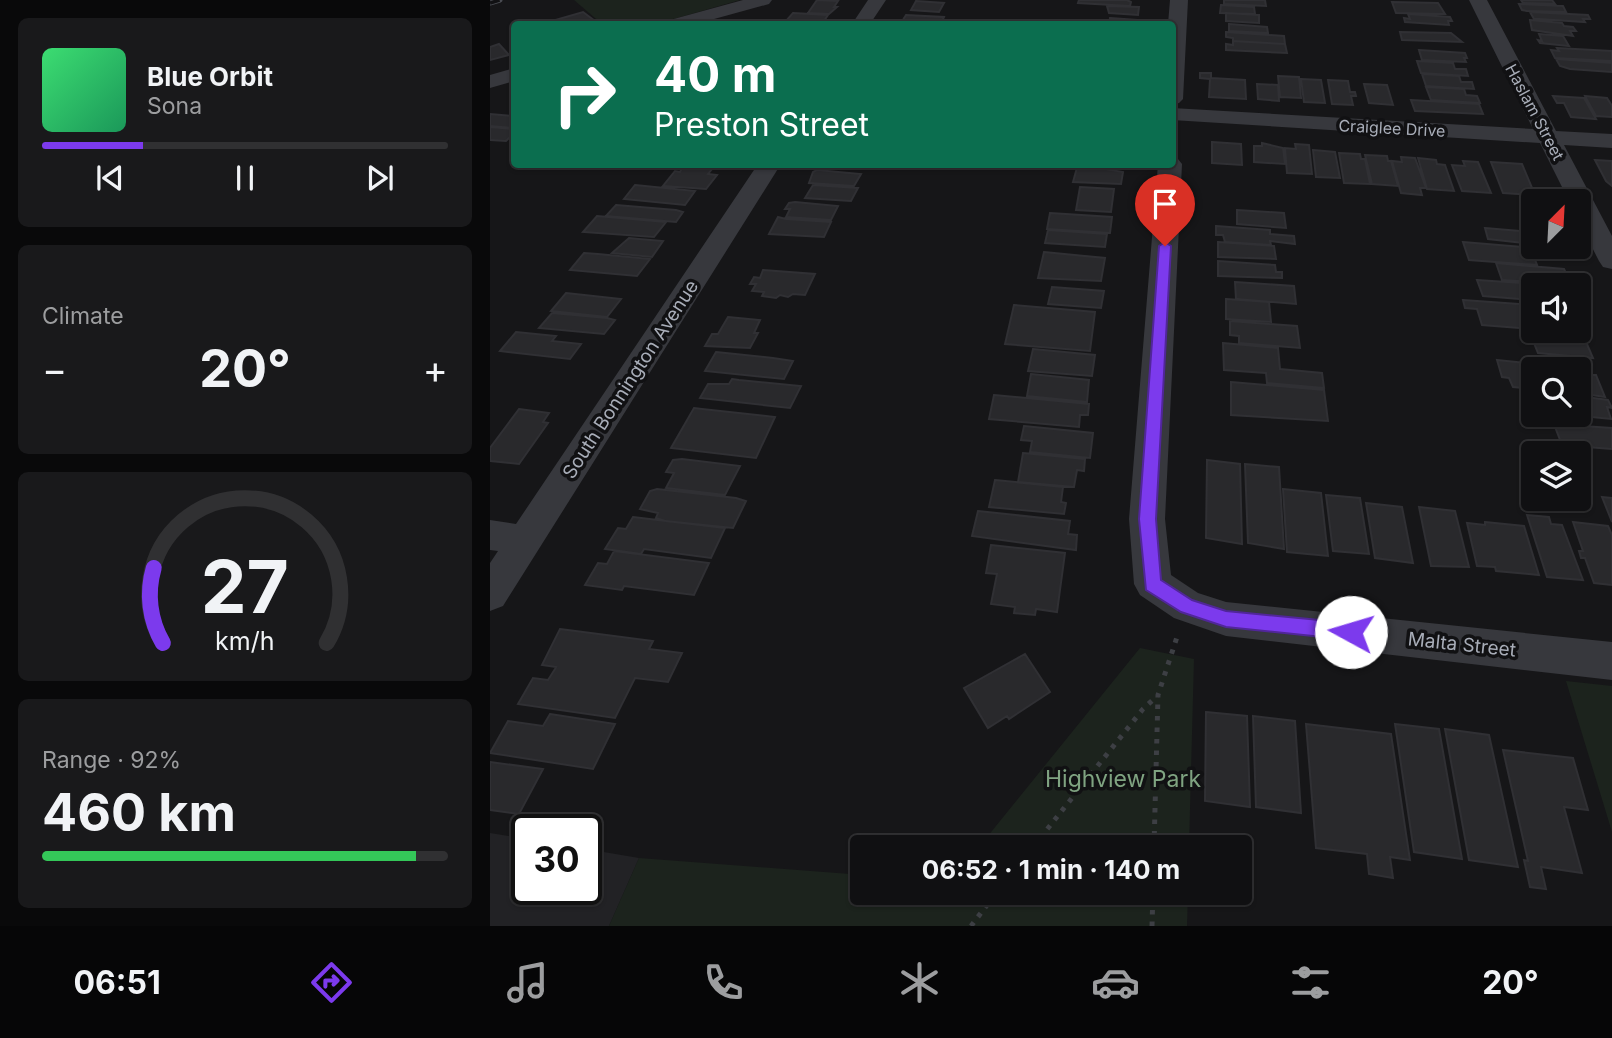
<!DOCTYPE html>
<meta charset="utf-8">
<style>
body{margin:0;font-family:Inter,sans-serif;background:#19191b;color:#f1f3f6;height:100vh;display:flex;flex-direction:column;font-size:26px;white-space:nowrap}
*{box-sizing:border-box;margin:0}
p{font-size:23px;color:#9c9d9f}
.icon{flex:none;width:38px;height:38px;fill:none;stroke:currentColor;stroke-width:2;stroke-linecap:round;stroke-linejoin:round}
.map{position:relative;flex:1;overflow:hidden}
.drawer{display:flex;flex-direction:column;gap:18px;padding:18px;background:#09090a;width:490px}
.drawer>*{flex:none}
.banner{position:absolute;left:21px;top:21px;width:665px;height:147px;border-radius:7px;box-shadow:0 2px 5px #0004,0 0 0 2px #303032;background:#0b6e4f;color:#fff;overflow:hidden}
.needle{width:46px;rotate:24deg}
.tools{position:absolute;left:1031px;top:189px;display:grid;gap:14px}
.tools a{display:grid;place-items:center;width:70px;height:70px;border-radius:7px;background:#101012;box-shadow:0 2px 5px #0004,0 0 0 2px #303032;font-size:35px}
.speed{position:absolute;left:21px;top:814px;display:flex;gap:14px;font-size:35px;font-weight:700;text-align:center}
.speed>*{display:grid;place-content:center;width:91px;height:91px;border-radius:50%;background:#101012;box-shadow:0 2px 5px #0004,0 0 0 2px #303032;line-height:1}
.speed .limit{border:4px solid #111;border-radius:10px;background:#fff;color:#111}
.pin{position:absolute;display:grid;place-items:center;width:60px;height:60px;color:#fff;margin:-72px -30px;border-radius:50% 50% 50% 0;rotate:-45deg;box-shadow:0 0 7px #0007}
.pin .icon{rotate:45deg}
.me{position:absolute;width:77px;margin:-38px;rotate:276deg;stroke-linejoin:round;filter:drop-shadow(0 0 5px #0008)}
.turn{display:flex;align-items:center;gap:24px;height:147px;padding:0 28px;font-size:32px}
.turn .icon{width:91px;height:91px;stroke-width:2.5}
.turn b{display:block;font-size:49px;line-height:60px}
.big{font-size:52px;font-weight:700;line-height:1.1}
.drawer .card{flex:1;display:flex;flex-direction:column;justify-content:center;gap:10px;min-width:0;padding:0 24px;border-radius:10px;background:#19191b}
.drawer .dial{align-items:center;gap:0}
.dial svg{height:182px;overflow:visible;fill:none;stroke:#303032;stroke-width:7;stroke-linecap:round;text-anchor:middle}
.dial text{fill:#f1f3f6;stroke:none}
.song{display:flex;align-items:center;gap:21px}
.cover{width:84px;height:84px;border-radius:10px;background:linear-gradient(135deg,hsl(140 70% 55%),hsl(150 70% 35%))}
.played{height:7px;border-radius:4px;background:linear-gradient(90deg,#7c3aed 25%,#303032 25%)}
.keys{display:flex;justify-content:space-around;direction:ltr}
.heat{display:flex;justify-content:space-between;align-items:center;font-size:38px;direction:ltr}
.charge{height:10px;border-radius:5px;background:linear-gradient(90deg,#34c759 92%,#303032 0)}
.trip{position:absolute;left:360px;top:835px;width:402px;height:70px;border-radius:7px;background:#101012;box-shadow:0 2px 5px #0004,0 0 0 2px #303032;font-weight:700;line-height:70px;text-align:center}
.dock{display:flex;height:112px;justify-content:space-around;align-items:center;background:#060607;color:#9c9d9f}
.dock .icon{width:49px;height:49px}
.dock .selected{color:#7c3aed}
.dock b{font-size:32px;color:#f1f3f6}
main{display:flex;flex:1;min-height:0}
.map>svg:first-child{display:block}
</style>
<main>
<section class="drawer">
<div class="card">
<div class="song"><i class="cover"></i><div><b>Blue Orbit</b><p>Sona</p></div></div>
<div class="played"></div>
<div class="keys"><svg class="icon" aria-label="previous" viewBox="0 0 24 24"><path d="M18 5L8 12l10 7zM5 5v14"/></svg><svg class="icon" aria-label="pause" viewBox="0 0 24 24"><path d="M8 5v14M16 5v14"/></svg><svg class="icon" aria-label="next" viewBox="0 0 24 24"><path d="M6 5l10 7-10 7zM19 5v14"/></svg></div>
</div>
<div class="card"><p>Climate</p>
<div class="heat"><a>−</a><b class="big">20°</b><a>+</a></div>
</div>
<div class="card dial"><svg viewBox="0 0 100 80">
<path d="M14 69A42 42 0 1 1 86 69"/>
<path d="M14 69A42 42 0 0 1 10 36" stroke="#7c3aed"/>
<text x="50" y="56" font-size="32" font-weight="700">27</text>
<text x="50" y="72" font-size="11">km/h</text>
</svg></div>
<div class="card"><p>Range · 92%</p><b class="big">460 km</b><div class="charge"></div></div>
</section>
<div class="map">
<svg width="1122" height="926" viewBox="0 0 1122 926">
<rect width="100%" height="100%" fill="#161618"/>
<path fill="#222225" d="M 0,833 L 37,839 L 37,889 L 96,889 L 96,849 L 149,858 L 119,926 L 0,926 Z"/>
<path fill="#1c231d" d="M 84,0 L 250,0 L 166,24 L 112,24 Z
M 650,648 L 704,659 L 699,847 L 489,847 Z
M 1076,681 L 1122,686 L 1122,832 Z
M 149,858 L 373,875 L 373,892 L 698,893 L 697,926 L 119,926 Z"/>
<path fill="#29292c" stroke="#303034" stroke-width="2" d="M 327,0 L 348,1 L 344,7 L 347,7 L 339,14 L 318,13 Z
M 589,0 L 637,0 L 641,2 L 640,6 L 588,3 Z
M 734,0 L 775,0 L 776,6 L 734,4 Z
M 1031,0 L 1062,0 L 1065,4 L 1033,3 Z
M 426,1 L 454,3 L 449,12 L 421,10 Z
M 902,2 L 948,3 L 955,14 L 906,13 Z
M 1029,4 L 1073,6 L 1076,12 L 1037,11 L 1032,10 Z
M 731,5 L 764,7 L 765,14 L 730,13 Z
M 617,6 L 649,7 L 648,15 L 619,13 Z
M 93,12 L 109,24 L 55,23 Z
M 1040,12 L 1098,15 L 1100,19 L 1093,19 L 1095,22 L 1049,19 L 1044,19 Z
M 303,13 L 338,15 L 332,24 L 295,22 Z
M 736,13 L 769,15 L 769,23 L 736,21 Z
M 918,14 L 960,17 L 962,21 L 958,21 L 959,25 L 915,22 L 914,18 L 920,19 Z
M 416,15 L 454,17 L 451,24 L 411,23 Z
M 620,18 L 647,20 L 647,23 L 652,24 L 619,24 Z
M 1040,20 L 1072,23 L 1074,26 L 1083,27 L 1086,31 L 1080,31 L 1083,36 L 1042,30 Z
M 739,24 L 777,27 L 778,33 L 739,31 Z
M 736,32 L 794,36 L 795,44 L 743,41 L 743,38 L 736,37 Z
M 910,32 L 961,33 L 972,42 L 912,40 Z
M 1049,34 L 1073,36 L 1079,46 L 1050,43 L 1048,40 L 1052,41 Z
M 743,41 L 795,44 L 797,53 L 736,50 L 736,44 L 743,45 Z
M 9,44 L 19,55 L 0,60 L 0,47 Z
M 1067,48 L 1122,51 L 1122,61 L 1065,58 L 1061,50 L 1069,51 Z
M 929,50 L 975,53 L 977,58 L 974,58 L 976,62 L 932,60 Z
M 1066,59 L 1122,63 L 1122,72 L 1080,69 L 1070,66 Z
M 927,61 L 963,63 L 965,69 L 976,69 L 978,76 L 931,73 Z
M 710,73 L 721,73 L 721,78 L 755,80 L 756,99 L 719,97 L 720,79 L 710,78 Z
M 932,74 L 969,76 L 971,82 L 982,82 L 984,89 L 936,86 Z
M 788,76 L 809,77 L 811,98 L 790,97 Z
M 811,79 L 831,80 L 835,103 L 814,102 Z
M 838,80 L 858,81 L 860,92 L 865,92 L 866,96 L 861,96 L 863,105 L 842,104 Z
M 767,84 L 788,85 L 789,101 L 768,99 Z
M 874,84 L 897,85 L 903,105 L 879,103 Z
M 936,87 L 974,89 L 976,95 L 987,96 L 990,103 L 941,100 Z
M 1063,96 L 1094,98 L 1106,119 L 1081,117 L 1074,103 L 1067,103 Z
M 1095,96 L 1117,98 L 1122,106 L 1122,117 L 1106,116 Z
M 921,100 L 989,104 L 993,114 L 925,111 Z
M 0,114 L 24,116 L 24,128 L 0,126 Z
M 0,127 L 24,129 L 24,133 L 16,141 L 0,140 Z
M 722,142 L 751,144 L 752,165 L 722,163 Z
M 772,143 L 793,148 L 795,164 L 764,162 L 764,146 L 772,146 Z
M 805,144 L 819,145 L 822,174 L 797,173 L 795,148 L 806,149 Z
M 823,150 L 845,152 L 850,178 L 826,177 Z
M 849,153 L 870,154 L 871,159 L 875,159 L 880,184 L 854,183 Z
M 875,155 L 897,156 L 898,161 L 901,161 L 908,186 L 882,184 Z
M 911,157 L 925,158 L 936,188 L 930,188 L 932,195 L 911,193 L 902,161 L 912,162 Z
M 928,158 L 946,160 L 947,164 L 955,165 L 964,191 L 937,189 Z
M 1105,160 L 1122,161 L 1122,186 L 1116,181 Z
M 973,161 L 988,162 L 1001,193 L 972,191 L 962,165 L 975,166 Z
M 1001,162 L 1032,164 L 1045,195 L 1013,193 Z
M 330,164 L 384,164 L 381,169 Z
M 588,164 L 615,164 L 615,169 L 633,172 L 631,184 L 583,182 Z
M 193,167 L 222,169 L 218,174 L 227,175 L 216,189 L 173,186 L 185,171 L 190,172 Z
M 327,170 L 371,174 L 364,186 L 319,183 L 323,172 Z
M 145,185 L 205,191 L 195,205 L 134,199 Z
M 323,185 L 368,188 L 361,201 L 315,198 Z
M 590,187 L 624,189 L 621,212 L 586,210 Z
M 305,202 L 348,206 L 341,220 L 296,217 L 300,209 L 295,209 L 299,203 Z
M 126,205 L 186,210 L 193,212 L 186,222 L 116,216 Z
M 747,210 L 794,213 L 796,228 L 747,224 Z
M 560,213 L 622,217 L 620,233 L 557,229 Z
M 107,216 L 176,222 L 164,237 L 93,232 Z
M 288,217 L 296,219 L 341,222 L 334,237 L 279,234 Z
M 726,226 L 780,230 L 780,234 L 804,236 L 805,244 L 780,241 L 781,245 L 735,242 L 733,235 L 726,235 Z
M 995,228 L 1043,232 L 1043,244 L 998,239 Z
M 558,230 L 617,234 L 615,247 L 555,243 Z
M 139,238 L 149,239 L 173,241 L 162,257 L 122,253 Z
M 728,242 L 784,246 L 786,259 L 728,257 Z
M 973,242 L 1045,248 L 1048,255 L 1043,254 L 1047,265 L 979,260 Z
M 554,252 L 615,258 L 611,281 L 548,278 Z
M 94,253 L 108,254 L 160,259 L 147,276 L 80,270 Z
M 728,261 L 785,265 L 786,272 L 792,272 L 792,278 L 728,276 Z
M 1006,263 L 1074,269 L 1081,284 L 1012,280 Z
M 273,270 L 325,274 L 315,295 L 303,294 L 298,297 L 290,295 L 286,298 L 272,296 L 274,292 L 262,291 L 266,284 L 260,284 L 264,277 L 270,278 Z
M 987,280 L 1062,285 L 1043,285 L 1043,300 L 993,296 Z
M 745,282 L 804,286 L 806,304 L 746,299 Z
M 562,287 L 614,291 L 611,308 L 558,304 Z
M 76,293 L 131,299 L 117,317 L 61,311 Z
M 736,299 L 779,302 L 781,322 L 736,319 Z
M 973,300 L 1043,305 L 1043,329 L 992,325 L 987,309 L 975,308 Z
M 524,305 L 605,312 L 600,351 L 515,344 Z
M 62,313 L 117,318 L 125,320 L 114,334 L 49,328 Z
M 238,317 L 270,320 L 264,333 L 268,333 L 260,348 L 215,346 L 222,334 L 228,334 Z
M 740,321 L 807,326 L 810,348 L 749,343 L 749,336 L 740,335 Z
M 26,332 L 66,336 L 62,341 L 91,344 L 80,359 L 10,351 Z
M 1040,333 L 1094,337 L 1103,358 L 1048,353 Z
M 733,343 L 788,348 L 790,369 L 832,373 L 834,388 L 777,383 L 776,373 L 734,370 Z
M 543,349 L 605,355 L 602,376 L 538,371 Z
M 226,352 L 283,358 L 303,361 L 294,379 L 215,371 Z
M 1007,360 L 1096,369 L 1098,375 L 1106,375 L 1115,397 L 1088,393 L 1088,369 L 1043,369 L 1043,389 L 1023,387 L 1019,378 L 1012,377 Z
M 541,374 L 599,380 L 597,402 L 537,396 Z
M 242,379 L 249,380 L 311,386 L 300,408 L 210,398 L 218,384 L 239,384 Z
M 741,382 L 834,390 L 838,421 L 741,415 Z
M 504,395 L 599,404 L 598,415 L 590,415 L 589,427 L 499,419 Z
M 1088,396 L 1118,400 L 1122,408 L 1117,407 L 1121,419 L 1081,415 L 1088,415 Z
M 204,408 L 212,409 L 285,417 L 266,458 L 181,448 Z
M 29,409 L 59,413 L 53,422 L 58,423 L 29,464 L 0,461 L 0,448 Z
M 1064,424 L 1122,428 L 1122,449 L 1072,445 Z
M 534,426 L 603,433 L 600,458 L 540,452 L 542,441 L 531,440 Z
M 533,453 L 595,459 L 594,471 L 587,470 L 584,487 L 528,482 Z
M 192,459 L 250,466 L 235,495 L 176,488 L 184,473 L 176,472 L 183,460 Z
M 717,460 L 750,464 L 752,544 L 716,538 Z
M 755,464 L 789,467 L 794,549 L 758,543 Z
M 505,480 L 573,487 L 571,502 L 576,503 L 574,514 L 499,507 Z
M 167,489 L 246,498 L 256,501 L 243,528 L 175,521 L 166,518 L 168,513 L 150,509 L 160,491 Z
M 793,489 L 831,493 L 838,556 L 797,552 Z
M 836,495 L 870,498 L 879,554 L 843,551 Z
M 1112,497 L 1122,498 L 1122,522 Z
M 876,503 L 912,507 L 923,563 L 885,558 Z
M 929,507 L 965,511 L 979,567 L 941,566 Z
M 488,511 L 580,521 L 578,534 L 587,535 L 586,550 L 482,536 Z
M 1037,515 L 1059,517 L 1061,524 L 1072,525 L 1093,580 L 1057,577 Z
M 143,517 L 176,521 L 235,528 L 221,558 L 154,549 L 151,554 L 115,549 L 128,528 L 136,529 Z
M 995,522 L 1034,526 L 1049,575 L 1006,571 L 1005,567 L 987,566 L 977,523 L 995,525 Z
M 1083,522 L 1118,526 L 1122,535 L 1122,585 L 1104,583 L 1095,558 L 1091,558 L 1089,551 L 1093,551 Z
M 501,545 L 575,553 L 567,612 L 546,609 L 545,615 L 524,613 L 525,607 L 501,604 L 507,574 L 496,573 Z
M 124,551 L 219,563 L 204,595 L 134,586 L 132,590 L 95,585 L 108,563 L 117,564 Z
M 70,629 L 163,641 L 159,649 L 192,653 L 178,682 L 145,678 L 125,718 L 28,704 L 43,678 L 58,680 L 65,669 L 66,667 L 52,665 Z
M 535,654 L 560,692 L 519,719 L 517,716 L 498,728 L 474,688 Z
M 716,712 L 757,716 L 760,807 L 715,801 Z
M 60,714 L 125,724 L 103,769 L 0,753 L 18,721 L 53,726 Z
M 763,716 L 805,721 L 811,813 L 766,807 Z
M 816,724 L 901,734 L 920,860 L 900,857 L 903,878 L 879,874 L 877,854 L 826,848 Z
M 905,724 L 949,729 L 972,859 L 924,852 Z
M 955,729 L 999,735 L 1028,867 L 979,860 Z
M 1013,750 L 1083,758 L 1098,810 L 1074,807 L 1092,873 L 1051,867 L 1056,889 L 1040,887 L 1034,860 L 1038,861 Z
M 0,762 L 53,769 L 29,814 L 0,810 Z"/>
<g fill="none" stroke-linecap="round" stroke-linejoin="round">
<path stroke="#3d3f44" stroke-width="5" stroke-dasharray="4.5 7" stroke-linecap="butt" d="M 543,847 L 653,709 L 667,696
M 664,847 L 668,695 L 687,637
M 481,926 L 507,892
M 662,926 L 663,892"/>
<path fill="#37383d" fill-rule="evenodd" d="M 253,0 L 282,0 L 279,4 L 206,24 L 178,24 L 180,20 Z
M 378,0 L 396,0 L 380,24 L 362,24 Z
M 680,0 L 698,0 L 693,99 L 689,103 L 682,105 L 682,24 L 678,24 Z
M 979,0 L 997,0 L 1066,131 L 1122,134 L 1122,148 L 1074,145 L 1122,236 L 1122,269 L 1113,267 L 1109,261 L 1088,220 L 1088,201 L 1079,201 L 1050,143 L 682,120 L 682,108 L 1043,129 Z
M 24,68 L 24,81 L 0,88 L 0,75 Z
M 682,158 L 688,159 L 692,164 L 675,519 L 681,575 L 708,593 L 736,602 L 1122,642 L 1122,680 L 736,636 L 684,618 L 650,595 L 644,584 L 639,519 L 668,164 L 682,164 Z
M 268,164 L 291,164 L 13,606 L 0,611 L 0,563 L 8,551 L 0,550 L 0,520 L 26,524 Z"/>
<defs>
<path id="rail" d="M 0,3 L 10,0"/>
</defs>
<use href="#rail" stroke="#4a4c52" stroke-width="5"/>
<use href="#rail" stroke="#111113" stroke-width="3.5" stroke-dasharray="10" stroke-linecap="butt"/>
</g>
<path fill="#7c3aed" stroke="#51269a" stroke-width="2" d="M 675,242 L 681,246 L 666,519 L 671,580 L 702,600 L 736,611 L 861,623 L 868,626 L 870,632 L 868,638 L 861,640 L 736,627 L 691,612 L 656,590 L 649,519 L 669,246 Z"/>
<g text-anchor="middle" stroke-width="7" stroke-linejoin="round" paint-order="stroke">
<g font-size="16" fill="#a8adb8" stroke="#111113">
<text transform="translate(1045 112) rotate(62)" y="6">Haslam Street</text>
<text transform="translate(902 128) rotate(3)" y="6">Craiglee Drive</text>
</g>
<g font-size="19" fill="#a8adb8" stroke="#111113">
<text transform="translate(140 379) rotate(-57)" y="7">South Bonnington Avenue</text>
<text transform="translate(972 644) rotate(6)" y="7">Malta Street</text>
</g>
<g font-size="23" fill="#7fa381" stroke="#111113">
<text x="633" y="787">Highview Park</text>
</g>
</g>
</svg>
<div class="tools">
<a><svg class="needle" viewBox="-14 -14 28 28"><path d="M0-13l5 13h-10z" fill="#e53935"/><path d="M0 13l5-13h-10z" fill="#9c9d9f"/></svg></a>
<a><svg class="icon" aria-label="sound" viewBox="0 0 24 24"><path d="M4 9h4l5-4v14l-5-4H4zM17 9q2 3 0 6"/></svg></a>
<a><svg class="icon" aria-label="search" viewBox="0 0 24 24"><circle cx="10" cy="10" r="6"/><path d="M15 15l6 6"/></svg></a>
<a><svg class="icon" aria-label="layers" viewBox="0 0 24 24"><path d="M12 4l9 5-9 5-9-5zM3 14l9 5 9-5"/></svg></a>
</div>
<div class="speed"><div class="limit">30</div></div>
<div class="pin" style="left:675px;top:246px;background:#d93025"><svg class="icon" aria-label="arrive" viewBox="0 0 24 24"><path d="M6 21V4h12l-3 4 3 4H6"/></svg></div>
<svg class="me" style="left:861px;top:632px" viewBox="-20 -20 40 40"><circle r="19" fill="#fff"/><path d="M0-13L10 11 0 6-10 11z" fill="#7c3aed"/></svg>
<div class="trip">06:52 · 1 min · 140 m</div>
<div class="banner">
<div class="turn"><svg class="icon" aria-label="right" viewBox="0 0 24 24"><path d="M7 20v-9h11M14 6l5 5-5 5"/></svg><div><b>40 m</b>Preston Street</div></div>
</div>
</div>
</main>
<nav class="dock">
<b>06:51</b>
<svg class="icon selected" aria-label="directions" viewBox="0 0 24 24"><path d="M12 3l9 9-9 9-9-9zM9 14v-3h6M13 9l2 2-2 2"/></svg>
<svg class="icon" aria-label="music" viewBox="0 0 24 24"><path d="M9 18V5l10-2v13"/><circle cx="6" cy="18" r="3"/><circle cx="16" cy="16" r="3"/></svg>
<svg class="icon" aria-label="phone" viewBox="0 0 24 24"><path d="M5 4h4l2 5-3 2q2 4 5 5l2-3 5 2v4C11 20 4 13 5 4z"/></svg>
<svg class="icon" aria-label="climate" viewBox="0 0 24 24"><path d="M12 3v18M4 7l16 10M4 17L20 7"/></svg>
<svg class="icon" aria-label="car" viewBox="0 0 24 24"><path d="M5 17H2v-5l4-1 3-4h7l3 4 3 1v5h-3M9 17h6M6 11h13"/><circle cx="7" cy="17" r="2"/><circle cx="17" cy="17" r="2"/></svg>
<svg class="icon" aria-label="filters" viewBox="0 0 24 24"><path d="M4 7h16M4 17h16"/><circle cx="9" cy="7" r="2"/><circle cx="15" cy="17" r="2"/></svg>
<b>20°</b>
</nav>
